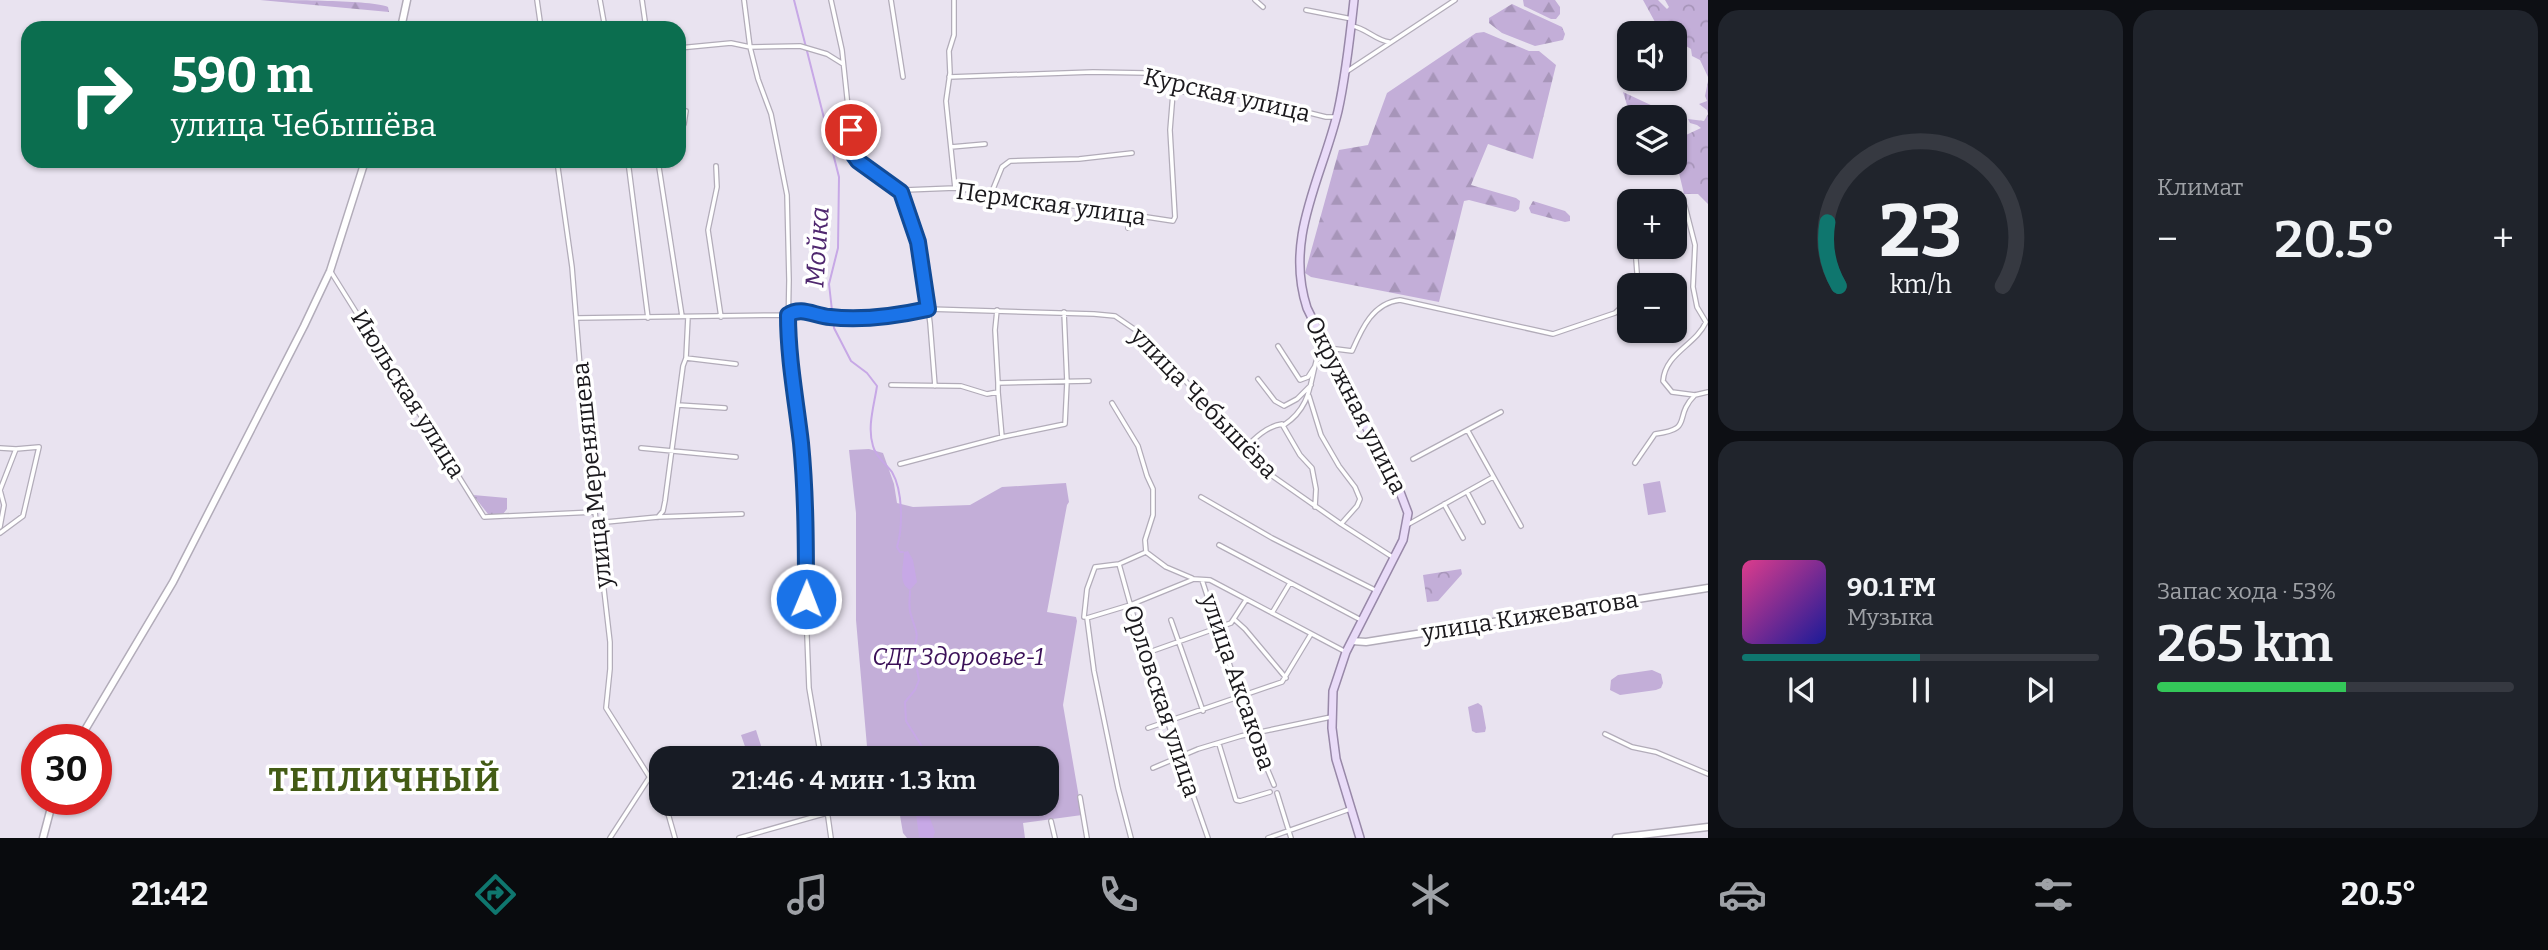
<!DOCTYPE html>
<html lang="ru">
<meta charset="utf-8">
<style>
body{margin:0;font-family:Bitter,serif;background:#20242c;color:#f1f3f6;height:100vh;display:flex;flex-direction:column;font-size:26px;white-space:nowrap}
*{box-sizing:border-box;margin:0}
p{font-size:23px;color:#9ea1a6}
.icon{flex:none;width:38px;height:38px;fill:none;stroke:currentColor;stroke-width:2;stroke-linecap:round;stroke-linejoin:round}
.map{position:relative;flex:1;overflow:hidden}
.sheet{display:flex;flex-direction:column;gap:10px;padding:10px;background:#0d0f14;width:840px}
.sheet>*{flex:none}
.guide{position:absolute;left:21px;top:21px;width:665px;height:147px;border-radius:21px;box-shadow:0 2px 5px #0004;background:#0b6e4f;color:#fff;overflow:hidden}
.fabs{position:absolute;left:1617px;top:21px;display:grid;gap:14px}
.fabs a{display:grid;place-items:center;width:70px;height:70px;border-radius:14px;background:#171b24;box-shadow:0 2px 5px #0004;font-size:35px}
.speed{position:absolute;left:21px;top:724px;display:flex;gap:14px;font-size:35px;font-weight:700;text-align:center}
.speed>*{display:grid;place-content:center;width:91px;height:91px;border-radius:50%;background:#171b24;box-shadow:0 2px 5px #0004;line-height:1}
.speed .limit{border:10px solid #d22;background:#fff;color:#111}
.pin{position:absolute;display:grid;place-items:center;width:60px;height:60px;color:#fff;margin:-30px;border:4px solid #fff;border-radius:50%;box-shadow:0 2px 7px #0007}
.me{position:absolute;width:77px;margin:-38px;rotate:1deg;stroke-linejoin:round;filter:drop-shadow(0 0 5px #0008)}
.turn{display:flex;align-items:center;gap:24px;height:147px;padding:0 35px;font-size:32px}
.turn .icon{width:91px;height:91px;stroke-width:2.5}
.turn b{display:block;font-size:49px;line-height:60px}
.big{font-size:52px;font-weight:600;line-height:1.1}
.sheet .card{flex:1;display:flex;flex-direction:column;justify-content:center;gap:10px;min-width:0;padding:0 24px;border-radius:21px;background:#20242c}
.sheet .dial{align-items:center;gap:0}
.dial svg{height:182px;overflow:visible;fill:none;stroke:#363941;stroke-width:7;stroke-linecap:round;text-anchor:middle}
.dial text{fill:#f1f3f6;stroke:none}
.song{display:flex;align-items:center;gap:21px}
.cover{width:84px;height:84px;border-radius:10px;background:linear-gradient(135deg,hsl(330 70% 55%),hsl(240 70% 35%))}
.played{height:7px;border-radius:4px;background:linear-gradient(90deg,#0f766e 50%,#363941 50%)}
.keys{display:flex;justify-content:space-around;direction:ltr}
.heat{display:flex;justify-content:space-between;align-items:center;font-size:38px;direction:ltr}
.charge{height:10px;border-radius:5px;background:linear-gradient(90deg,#34c759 53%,#363941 0)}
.sheet .tiles{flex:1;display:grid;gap:10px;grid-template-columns:repeat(2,1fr)}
.trip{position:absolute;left:649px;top:746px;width:410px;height:70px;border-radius:21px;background:#171b24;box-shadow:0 2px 5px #0004;font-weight:600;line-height:70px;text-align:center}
.tabs{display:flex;height:112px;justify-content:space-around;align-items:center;background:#090b0e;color:#9ea1a6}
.tabs .icon{width:49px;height:49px}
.tabs .active{color:#0f766e}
.tabs b{font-size:32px;color:#f1f3f6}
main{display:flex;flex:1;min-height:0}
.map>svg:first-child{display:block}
</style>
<main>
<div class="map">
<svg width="1708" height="838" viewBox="0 0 1708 838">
<defs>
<pattern id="grass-tufts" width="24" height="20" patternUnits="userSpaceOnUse" patternTransform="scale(1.75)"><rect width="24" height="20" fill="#c3aed8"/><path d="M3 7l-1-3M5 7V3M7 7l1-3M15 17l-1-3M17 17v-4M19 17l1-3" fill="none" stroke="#a795b9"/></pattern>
<pattern id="forest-firs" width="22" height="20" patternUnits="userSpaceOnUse" patternTransform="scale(1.75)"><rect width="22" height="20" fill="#c3aed8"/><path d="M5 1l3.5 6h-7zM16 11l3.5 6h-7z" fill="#a795b9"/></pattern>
<pattern id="park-crowns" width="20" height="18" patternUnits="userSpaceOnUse" patternTransform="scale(1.75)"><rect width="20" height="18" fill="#c3aed8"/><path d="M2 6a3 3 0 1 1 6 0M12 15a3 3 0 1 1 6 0" fill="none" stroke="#a795b9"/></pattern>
</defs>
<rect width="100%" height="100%" fill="#e9e3f0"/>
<path fill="url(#grass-tufts)" d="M 1623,92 L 1687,122 L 1678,136 L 1675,135 L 1675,117 L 1647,117 L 1627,105 Z
M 473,495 L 507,498 L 507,509 L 503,514 L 488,514 Z"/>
<path fill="url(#forest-firs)" d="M 260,0 C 283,0 374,0 388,7 L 389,12 Z
M 1523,0 L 1555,0 L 1560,7 L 1560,14 L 1556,19 L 1551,19 L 1524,6 Z
M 1512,4 L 1562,27 L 1565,34 L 1563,40 L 1535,46 L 1502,33 L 1489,23 L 1489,18 Z
M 1484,32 L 1529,51 L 1539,51 L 1556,65 L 1533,159 L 1488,144 L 1471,185 L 1516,198 L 1520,201 L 1519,209 L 1515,212 L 1469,200 L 1464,201 L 1439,302 L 1311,277 L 1305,273 L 1339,150 L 1368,145 L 1387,93 L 1476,33 Z
M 1533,201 L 1565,211 L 1570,216 L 1570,221 L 1565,222 L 1531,213 L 1529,208 Z"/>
<path fill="url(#park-crowns)" d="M 1643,0 L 1658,0 L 1667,9 L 1669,7 L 1665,0 L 1708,0 L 1708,77 L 1700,60 L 1692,56 L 1691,49 L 1681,43 L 1675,43 L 1675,33 L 1661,33 Z
M 1708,81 L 1708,204 L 1698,194 L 1684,194 L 1679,173 L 1680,162 L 1686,135 L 1701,128 L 1697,125 L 1690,123 L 1688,119 L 1704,121 L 1708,114 L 1707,110 L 1699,104 L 1707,101 L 1705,96 Z
M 1461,569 L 1462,574 L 1438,601 L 1427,602 L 1423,575 Z"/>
<path fill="#c3aed8" d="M 869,449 L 883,453 L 894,484 L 897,503 L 913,507 L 970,505 L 1002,487 L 1066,483 L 1069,502 L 1067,505 L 1047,612 L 1076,617 L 1077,621 L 1063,705 L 1082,815 L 1023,823 L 1025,838 L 907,838 L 903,833 L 898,804 L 873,806 L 872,803 L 1046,803 L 1046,758 L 868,758 L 856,620 L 856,513 L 849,450 Z
M 1660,481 L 1666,512 L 1648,515 L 1643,484 Z
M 1652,670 L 1661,674 L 1663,683 L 1661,688 L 1656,690 L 1620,695 L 1610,690 L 1611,680 L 1618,675 Z
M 1478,703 L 1482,706 L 1486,728 L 1485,732 L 1476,733 L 1472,731 L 1468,707 Z
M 756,730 L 765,758 L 749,758 L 741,735 Z"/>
<path fill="#c7a8e6" d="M 908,551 L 913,560 L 917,582 L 910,590 C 897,583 904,565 904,552 Z
M 921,803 L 927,810 L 935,832 L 933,838 L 919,837 L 916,813 Z"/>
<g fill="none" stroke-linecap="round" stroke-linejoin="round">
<path stroke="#c7a8e6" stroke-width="2" d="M 794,0 L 839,177 L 838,248 L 829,284 L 834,328 L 851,361 L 867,373 L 877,386 C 874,406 867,427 873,446 C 875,456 886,464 892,472 C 903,491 903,527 897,547 L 900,552 L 903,552
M 910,591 C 910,599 908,607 911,615 C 914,627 921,635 913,648 L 919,680 L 915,690 L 905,702 L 906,721 L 926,753 L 925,758"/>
<defs>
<path id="street" d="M 537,0 L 541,28
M 600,0 L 605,28
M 642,0 L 646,28
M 744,0 L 750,47 L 758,79 L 771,114 L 787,195 L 789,280 L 788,335 L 805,506 L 806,610 L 809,688 L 821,758
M 831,0 L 842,50 L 853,154 L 864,167 L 901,193 L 917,242 L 923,270 L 930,323 L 935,386
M 891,0 L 903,77
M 954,0 L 954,35 L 949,51 L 950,73 L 946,101 L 955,188
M 1255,0 L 1263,7
M 1306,10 L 1352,19
M 1352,26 C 1366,28 1375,40 1389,42
M 679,48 L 731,43 L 750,47 L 800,46 L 827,54 L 843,64
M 1346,72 L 1455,0
M 949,77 L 1093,72 L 1146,73 L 1182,81 L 1201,91 L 1242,96 L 1326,117 L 1336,117
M 679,125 L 684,124 L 686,111
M 951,147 L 985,144
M 557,161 L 572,267 L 584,416 L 610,642 L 610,669 L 606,708 L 662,797
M 628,161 L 648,318
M 658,161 L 682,316
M 716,166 L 717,187 L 708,230 L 721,317
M 901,193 L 905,190 L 955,188 L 1173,221 L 1175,217 L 1170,130 L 1173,93 L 1199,90
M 991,194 L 1002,167 L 1010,161 L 1079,159 L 1132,153
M 1685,206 L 1695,245 L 1693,287 L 1697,307 L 1706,322 C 1696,345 1665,353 1663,381 L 1672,392 L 1695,395 L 1708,392
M 1128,228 L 1131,217
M 1635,247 L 1638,285
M 331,272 L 484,517 L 595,512
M 997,310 L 995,330 L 998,383
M 577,318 L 787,315 L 798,311 L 827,317 L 854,319 L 928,309 L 1094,314 L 1115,316 L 1137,331 L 1159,350 L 1244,449 L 1271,475 L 1341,524 L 1394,558
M 1278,346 L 1300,380 L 1308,377 L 1315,366
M 1328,348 L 1352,351 C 1362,328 1373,303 1400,300 L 1553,334 L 1615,313 L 1629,300
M 686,358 L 736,364
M 1258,379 L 1275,401 L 1284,406 L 1297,399 L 1311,385
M 891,385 L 961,386 L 987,394 L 998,392 L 998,383 L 1089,381
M 998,392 L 1002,437
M 1309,396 L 1321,435 L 1339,466 L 1355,487 L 1360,499 L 1357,506 L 1341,524
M 1112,403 L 1138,446 L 1147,476 L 1153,489 L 1153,515 L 1145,540 L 1146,552 L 1166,567 L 1192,578
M 678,405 L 725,408
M 1284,425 C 1316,404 1308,375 1322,344
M 1468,431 L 1521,526
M 0,448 L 16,449 L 0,490 L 4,505 L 0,527
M 641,448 L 736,457
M 1244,449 C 1255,438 1267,426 1282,424 L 1300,455 L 1312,468 L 1316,489 L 1315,507
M 1413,459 L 1501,412
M 1635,463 L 1655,434 C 1695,429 1672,418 1695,395
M 900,464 L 1002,437 L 1065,424 L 1067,382 L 1064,312
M 1467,492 L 1483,522
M 1201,497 L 1272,538 L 1375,590
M 1444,504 L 1463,538
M 658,517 L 663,511 L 665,501 L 683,366 L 686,358 L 688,317
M 596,523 L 658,517 L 742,514
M 1407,525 L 1493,477
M 0,533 L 23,516 L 39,447 L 16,449
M 1219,545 L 1361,620
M 1119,564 L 1144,654 L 1208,838
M 1202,580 L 1251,730 L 1274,785
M 1272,613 L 1290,583
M 1084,617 L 1087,589 L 1095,567 L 1119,564 L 1146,552
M 1171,620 L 1203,711
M 1235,620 L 1245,629 L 1286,678
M 1144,654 L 1231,623 L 1246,600
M 1148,728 L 1282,682 L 1311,634
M 1605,734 L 1632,747 L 1656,752 L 1708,774
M 1219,744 L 1236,800 L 1240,801 L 1270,792
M 1153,768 L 1198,749 L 1241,736 L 1331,717
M 1277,793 L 1291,838
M 1080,797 L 1087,838
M 665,803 L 675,838
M 826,803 L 831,838
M 1051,821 L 1055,838
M 610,838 L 649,778
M 739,838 L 827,813
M 1131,838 L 1118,788 L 1094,671 L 1087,618 L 1130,605 L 1194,579 L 1210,580 L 1344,651
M 1268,838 L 1350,809"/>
<path id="secondary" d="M 401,28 L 407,0
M 1352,641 L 1366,642 L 1391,638 L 1708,588
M 79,740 L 173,582 L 304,326 L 330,271 L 365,161
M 43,838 L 53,800
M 1616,838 L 1708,827"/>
<path id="primary" d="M 1354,0 C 1350,37 1346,75 1338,111 C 1322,178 1284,238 1307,308 L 1355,406 L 1397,484 L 1408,513 L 1403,540 L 1346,652 L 1333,691 L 1332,728 L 1336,759 L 1360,838"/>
</defs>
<use href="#street" stroke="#b2acb9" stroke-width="6"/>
<use href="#secondary" stroke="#b2acb9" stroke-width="9"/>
<use href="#primary" stroke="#9888a8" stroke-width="10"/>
<use href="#street" stroke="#fff" stroke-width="3.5"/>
<use href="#secondary" stroke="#fff" stroke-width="6"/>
<use href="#primary" stroke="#e9dbf8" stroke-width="7"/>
</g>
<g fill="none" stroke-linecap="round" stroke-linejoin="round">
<defs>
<path id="route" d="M 806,599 C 806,547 806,495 801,443 C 796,400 788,358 788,315 C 801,306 815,316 830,317 C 862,321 896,316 928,309 L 918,242 L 901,192 L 858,161 L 853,154 L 851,130"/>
</defs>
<use href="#route" stroke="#114b97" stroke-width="18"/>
<use href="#route" stroke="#1a73e8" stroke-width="12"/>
</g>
<g text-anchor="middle" stroke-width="7" stroke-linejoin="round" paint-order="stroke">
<g font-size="24" fill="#1b191d" stroke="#fff">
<text transform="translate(1227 95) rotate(13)" y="8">Курская улица</text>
<text transform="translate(1051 204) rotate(8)" y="8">Пермская улица</text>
<text transform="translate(408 394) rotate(58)" y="8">Июльская улица</text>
<text transform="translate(1204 403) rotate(46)" y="8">улица Чебышёва</text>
<text transform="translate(1356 405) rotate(63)" y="8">Окружная улица</text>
<text transform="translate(592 475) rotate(-96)" y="8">улица Мереняшева</text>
<text transform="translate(1530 616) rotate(-9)" y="8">улица Кижеватова</text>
<text transform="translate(1238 682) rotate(71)" y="8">улица Аксакова</text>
<text transform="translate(1162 701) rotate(72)" y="8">Орловская улица</text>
</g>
<g font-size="24" font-style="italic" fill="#3b1058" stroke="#fff">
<text x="958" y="665">СДТ Здоровье-1</text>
</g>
<g font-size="26" font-style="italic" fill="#4f276f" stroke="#fff">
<text transform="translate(817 247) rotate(-86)" y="9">Мойка</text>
</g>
<g font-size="32" font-weight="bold" letter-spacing="2" fill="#435b15" stroke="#fff">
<text x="385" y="791">ТЕПЛИЧНЫЙ</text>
</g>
</g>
</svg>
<div class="fabs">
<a><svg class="icon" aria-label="sound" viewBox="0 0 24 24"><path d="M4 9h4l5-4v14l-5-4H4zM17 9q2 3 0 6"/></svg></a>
<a><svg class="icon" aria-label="layers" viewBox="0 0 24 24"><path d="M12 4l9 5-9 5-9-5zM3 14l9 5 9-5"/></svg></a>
<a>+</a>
<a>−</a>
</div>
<div class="speed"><div class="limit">30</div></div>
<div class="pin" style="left:851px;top:130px;background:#d93025"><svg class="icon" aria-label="arrive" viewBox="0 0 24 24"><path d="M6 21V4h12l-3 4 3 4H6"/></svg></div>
<svg class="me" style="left:806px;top:599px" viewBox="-20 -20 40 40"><circle r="17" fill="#1a73e8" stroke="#fff" stroke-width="3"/><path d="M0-11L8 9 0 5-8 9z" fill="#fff"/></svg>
<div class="trip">21:46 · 4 мин · 1.3 km</div>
<div class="guide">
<div class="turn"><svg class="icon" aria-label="right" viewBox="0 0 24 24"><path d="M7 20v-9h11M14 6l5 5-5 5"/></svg><div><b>590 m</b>улица Чебышёва</div></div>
</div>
</div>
<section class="sheet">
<div class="tiles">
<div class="card dial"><svg viewBox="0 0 100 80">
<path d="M14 69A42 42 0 1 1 86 69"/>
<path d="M14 69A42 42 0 0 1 9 41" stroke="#0f766e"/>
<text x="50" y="56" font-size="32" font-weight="700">23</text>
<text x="50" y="72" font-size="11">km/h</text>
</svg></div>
<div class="card"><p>Климат</p>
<div class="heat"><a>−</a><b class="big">20.5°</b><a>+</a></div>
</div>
<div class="card">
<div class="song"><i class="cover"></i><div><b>90.1 FM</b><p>Музыка</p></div></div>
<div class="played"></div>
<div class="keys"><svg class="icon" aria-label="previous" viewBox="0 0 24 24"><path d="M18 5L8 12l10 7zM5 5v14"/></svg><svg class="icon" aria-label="pause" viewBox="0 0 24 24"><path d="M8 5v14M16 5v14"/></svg><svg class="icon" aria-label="next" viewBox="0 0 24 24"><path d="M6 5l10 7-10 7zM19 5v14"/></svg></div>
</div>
<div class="card"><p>Запас хода · 53%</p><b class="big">265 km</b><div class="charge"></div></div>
</div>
</section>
</main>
<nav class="tabs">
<b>21:42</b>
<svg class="icon active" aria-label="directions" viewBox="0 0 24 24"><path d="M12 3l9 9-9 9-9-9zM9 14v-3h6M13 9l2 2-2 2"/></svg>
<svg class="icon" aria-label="music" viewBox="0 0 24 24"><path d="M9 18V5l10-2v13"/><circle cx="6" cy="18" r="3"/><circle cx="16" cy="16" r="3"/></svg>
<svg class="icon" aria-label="phone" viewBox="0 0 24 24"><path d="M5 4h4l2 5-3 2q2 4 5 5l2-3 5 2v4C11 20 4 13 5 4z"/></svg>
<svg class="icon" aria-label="climate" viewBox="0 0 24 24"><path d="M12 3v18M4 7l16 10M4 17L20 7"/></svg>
<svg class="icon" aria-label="car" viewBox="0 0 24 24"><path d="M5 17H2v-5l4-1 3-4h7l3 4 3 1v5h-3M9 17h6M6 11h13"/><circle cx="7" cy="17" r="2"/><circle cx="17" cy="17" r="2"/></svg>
<svg class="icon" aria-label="filters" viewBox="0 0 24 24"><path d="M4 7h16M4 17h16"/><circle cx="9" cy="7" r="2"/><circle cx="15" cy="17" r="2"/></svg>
<b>20.5°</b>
</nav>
